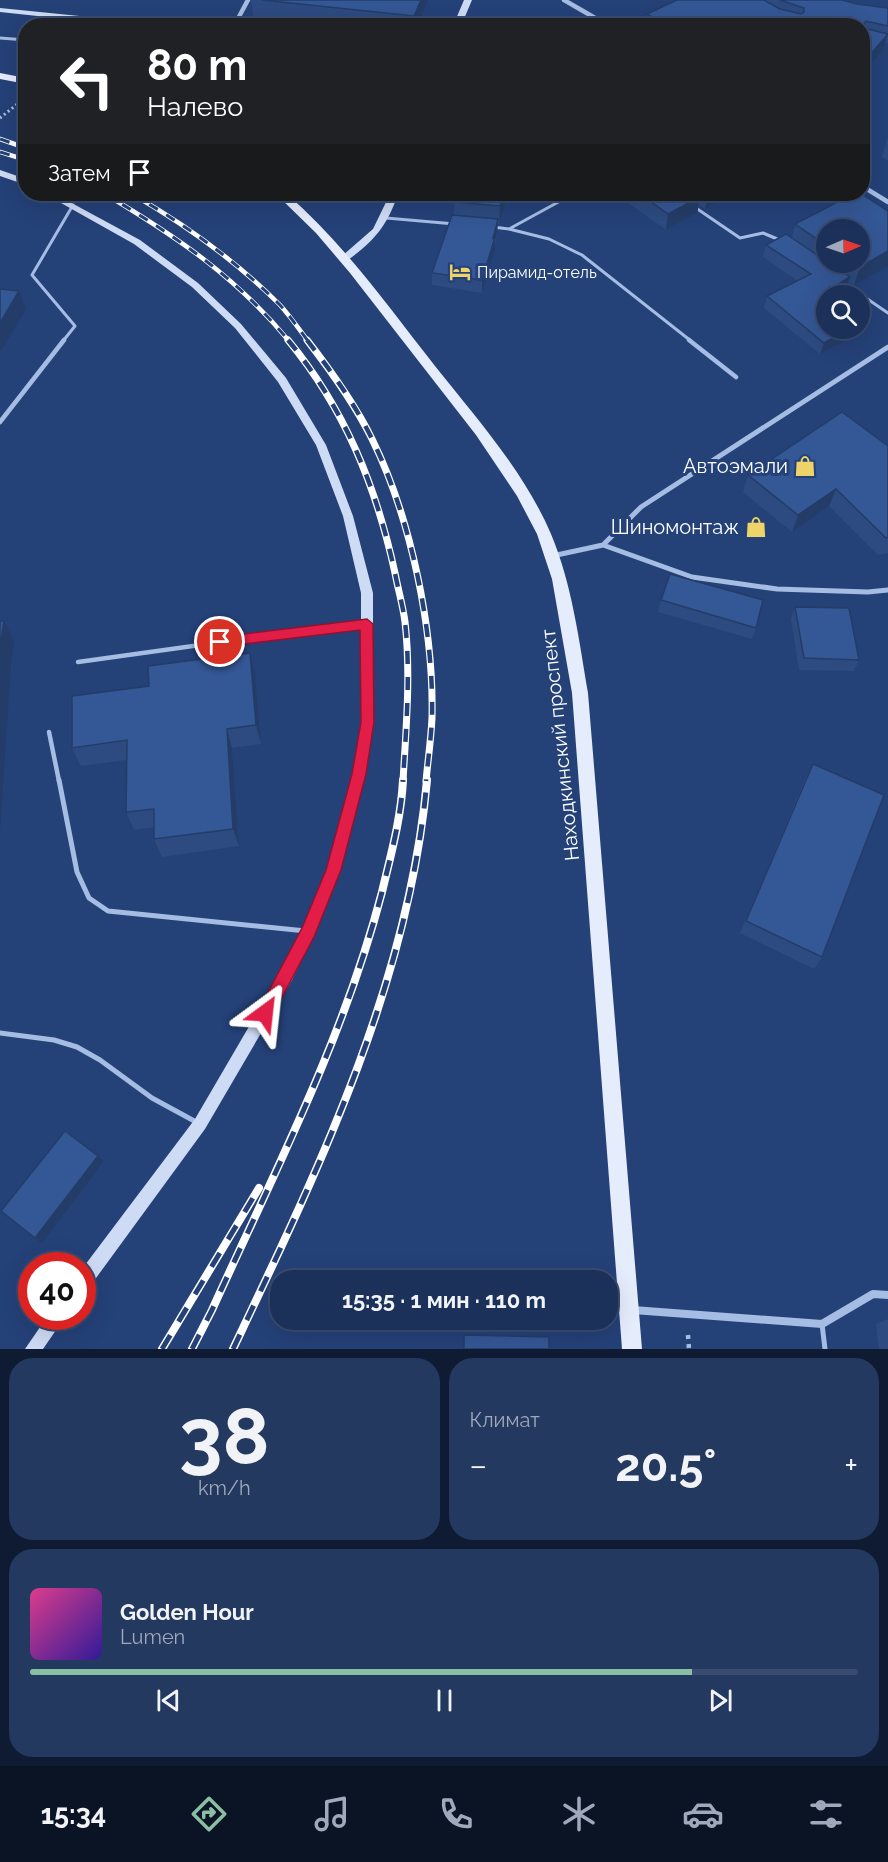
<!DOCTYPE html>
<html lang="ru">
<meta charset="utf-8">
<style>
body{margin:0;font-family:Raleway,sans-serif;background:#243960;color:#f1f3f6;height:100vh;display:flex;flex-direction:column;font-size:22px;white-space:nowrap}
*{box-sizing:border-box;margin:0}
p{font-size:20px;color:#a0a9bb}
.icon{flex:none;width:33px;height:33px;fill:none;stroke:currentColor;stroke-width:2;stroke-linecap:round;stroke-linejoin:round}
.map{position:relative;height:1349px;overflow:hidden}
.panel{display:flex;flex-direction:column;gap:9px;padding:9px;background:#0f1b32;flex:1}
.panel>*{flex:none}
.top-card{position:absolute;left:18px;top:18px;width:852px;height:183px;border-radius:24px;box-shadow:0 6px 24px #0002,0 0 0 2px #394c70;background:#202124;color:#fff;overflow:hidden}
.needle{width:39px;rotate:88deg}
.fabs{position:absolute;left:816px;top:219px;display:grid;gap:12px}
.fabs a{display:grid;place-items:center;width:54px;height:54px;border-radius:50%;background:#1b315a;box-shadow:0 6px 24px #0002,0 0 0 2px #394c70;font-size:30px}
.speed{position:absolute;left:18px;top:1252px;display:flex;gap:12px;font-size:30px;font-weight:700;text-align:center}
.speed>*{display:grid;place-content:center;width:78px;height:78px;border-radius:50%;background:#1b315a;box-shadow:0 6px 24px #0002,0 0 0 2px #394c70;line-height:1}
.speed .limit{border:9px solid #d22;background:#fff;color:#111}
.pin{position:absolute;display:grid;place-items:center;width:51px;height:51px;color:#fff;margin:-26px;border:3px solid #fff;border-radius:50%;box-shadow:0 2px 6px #0007}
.me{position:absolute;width:66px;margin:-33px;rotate:30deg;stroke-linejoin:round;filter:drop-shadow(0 0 4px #0008)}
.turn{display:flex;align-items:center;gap:21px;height:126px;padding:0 30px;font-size:27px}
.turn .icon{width:78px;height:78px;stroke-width:2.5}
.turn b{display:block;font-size:42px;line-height:51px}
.then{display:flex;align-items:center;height:57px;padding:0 30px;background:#0003;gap:12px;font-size:22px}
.big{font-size:45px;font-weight:700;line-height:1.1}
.panel .tile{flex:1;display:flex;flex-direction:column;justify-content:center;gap:9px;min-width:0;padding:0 21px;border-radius:24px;background:#243960}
.panel .dial{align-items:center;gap:0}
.dial b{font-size:78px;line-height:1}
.song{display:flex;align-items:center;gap:18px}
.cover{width:72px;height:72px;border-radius:9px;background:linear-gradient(135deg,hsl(330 70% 55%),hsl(250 70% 35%))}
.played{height:6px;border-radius:3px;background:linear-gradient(90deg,#8abfa5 80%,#394c70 80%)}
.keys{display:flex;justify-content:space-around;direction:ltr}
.heat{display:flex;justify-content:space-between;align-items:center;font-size:33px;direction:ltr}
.panel .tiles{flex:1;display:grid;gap:9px;grid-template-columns:1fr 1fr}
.tile:last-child{grid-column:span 2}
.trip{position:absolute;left:270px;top:1270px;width:348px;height:60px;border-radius:24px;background:#1b315a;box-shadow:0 6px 24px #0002,0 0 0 2px #394c70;font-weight:700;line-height:60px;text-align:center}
.tab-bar{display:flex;height:96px;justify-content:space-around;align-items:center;background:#0b1424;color:#a0a9bb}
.tab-bar .icon{width:42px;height:42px}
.tab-bar .on{color:#8abfa5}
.tab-bar b{font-size:27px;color:#f1f3f6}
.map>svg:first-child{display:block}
</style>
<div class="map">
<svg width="888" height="1349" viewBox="0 0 888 1349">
<rect width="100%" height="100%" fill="#244178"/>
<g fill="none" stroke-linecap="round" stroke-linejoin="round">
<path stroke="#a5bce3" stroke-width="3" stroke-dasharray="2 3" stroke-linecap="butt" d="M 0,118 L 20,102"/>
<path stroke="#a5bce3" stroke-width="4.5" stroke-dasharray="4 5" stroke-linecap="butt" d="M 688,1335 L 689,1349"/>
<path stroke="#a5bce3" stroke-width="3" d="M 65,26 L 71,17
M 0,38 L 26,40
M 693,206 L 740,238 L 763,233 L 782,241
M 386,218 L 455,224
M 493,227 L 509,229 L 573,194
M 509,229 L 549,239 L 582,255 L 691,341
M 844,283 L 888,313
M 63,341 L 75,326 L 32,275 L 73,205"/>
<path stroke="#a5bce3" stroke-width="4.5" d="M 689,340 L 736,377
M 0,422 L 64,340
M 78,662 L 315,629 L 367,624
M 49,732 L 59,781"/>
<path stroke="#a5bce3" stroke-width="5" d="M 59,780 L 77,872 L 89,898 L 108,911 L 306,931
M 0,1033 L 54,1040 L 77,1047 L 100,1060 L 152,1098 L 198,1123
M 822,1324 L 825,1349"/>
<path stroke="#a5bce3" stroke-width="4.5" d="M 564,0 L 609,26
M 234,26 L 248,0
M 862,186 L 888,202"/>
<path stroke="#a5bce3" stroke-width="5" d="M 603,545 L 641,507 L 888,347
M 552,556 L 603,545 L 692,577 L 777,589 L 868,592 L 888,590"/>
<path stroke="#a5bce3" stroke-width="8" d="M 633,1310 L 822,1324 L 873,1294 L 888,1295"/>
<path fill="#cedbf4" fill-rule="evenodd" d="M 464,0 L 472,0 L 461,26 L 453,26 Z
M 0,8 L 159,24 L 163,26 L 131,26 L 0,12 Z
M 0,170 L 26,179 L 26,185 L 0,176 Z
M 45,194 L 55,194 L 140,240 L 198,283 L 241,324 L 286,378 L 326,445 L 353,516 L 373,593 L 373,722 L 365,774 L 340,870 L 315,932 L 292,980 L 205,1129 L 88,1289 L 82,1291 L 82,1269 L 195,1119 L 282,970 L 302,929 L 326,870 L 353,774 L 361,722 L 361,593 L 343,516 L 316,445 L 278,382 L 235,328 L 192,287 L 134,244 Z
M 390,194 L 398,194 C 387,226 375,240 348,260 L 342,260 L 342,256 L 373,229 Z
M 47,1317 L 65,1317 L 43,1349 L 25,1349 Z"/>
<path fill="#e5ecfc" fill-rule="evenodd" d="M 0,73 L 26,78 L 26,84 L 0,79 Z
M 276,194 L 287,194 C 344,244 388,306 435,366 C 477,419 524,471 551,534 C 572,584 579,640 588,693 L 642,1349 L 622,1349 L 572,693 L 552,579 L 537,534 L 517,496 L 476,435 L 350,273 L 316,233 Z"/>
<defs>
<path id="rail-far2" d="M 0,139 L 26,148
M 0,152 L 26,160
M 105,194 C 177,237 235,276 289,341
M 132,194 C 186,225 236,261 280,305 C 290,316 299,329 308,341"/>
<path id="rail-far1" d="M 288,340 C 345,409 376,486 395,573 C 398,589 403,606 405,622 C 411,674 406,729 403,781
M 307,340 C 331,371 355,404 372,439 C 411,518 434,630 432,718 C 431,739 428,760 426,781"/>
<path id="rail" d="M 162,1349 L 259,1188
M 192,1349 L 212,1310 C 274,1173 344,1038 382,892 C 391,854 401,819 403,780
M 233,1349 C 319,1168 409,983 427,780"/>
</defs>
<use href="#rail-far2" stroke="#fff" stroke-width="4.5"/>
<use href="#rail-far1" stroke="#fff" stroke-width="7"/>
<use href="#rail" stroke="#fff" stroke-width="8"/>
<use href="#rail-far2" stroke="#244178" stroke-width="3" stroke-dasharray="10" stroke-linecap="butt"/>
<use href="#rail-far1" stroke="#244178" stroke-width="4.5" stroke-dasharray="13" stroke-linecap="butt"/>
<use href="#rail" stroke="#244178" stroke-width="5" stroke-dasharray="16" stroke-linecap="butt"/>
</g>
<path fill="#2d4b80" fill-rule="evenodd" d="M 251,0 L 428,0 L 418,26 L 332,26 L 253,17 Z
M 677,0 L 842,0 L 857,4 L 888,8 L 888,43 L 885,43 L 883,50 L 865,72 L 646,23 L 647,14 Z
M 887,139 L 888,139 L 888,161 L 882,157 Z
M 457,194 L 508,194 L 499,224 L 498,224 L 495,249 L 482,293 L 432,285 L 432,273 L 454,215 L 454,202 Z
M 624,194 L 732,194 L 705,209 L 699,205 L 697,213 L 666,230 L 623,199 Z
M 888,211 L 854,285 L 849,282 L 846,289 L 839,294 L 871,319 L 866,331 L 820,354 L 764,308 L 767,296 L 798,281 L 763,257 L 766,245 L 792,238 L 795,224 ZM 826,230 L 860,262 L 826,262 Z
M 888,446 L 888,553 L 878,555 L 829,506 L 792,532 L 743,492 L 748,475 Z
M 661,600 L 756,628 L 752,639 L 658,612 Z
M 795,607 L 859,660 L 854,671 L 799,670 L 791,619 Z
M 250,653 L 255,673 L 261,744 L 232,748 L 239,846 L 162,857 L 154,839 L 154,827 L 134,830 L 126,812 L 126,760 L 81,766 L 72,748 L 149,686 Z
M 813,764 L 822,957 L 814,969 L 740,933 L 805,779 Z
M 888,1319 L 888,1349 L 879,1349 L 876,1324 Z"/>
<path fill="#243d68" d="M 421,0 L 428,0 L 418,26 L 414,26 L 414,16 Z
M 888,34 L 883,50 L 865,72 L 862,73 L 862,60 Z
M 504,194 L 508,194 L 499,224 L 500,206 Z
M 708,194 L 732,194 L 705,209 Z
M 700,197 L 697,213 L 666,230 L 668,214 Z
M 498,219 L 497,232 L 495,240 L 495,249 L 482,293 L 482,280 Z
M 888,251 L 888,266 L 854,285 L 860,267 Z
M 850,277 L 846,289 L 835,296 L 832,288 Z
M 19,291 L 26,309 L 1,351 L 0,348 L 0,323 Z
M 871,319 L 866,331 L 820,354 L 824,343 L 851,328 L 860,328 L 860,324 Z
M 836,489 L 829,506 L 792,532 L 798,515 Z
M 4,621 L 14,641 L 11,664 L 0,832 L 0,648 Z
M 250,653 L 255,673 L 261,744 L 256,725 Z
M 227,729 L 232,748 L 239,846 L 233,829 Z
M 98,1156 L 103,1162 L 42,1243 L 35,1238 Z"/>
<path fill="#345795" stroke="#243d68" stroke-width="1.5" d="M 262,0 L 421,0 L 414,16 Z
M 677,0 L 764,0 L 780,9 L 801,14 L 804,12 L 804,8 L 780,0 L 842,0 L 857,4 L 888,8 L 888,26 L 866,21 L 863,25 L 864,28 L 888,34 L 869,56 L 862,60 L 862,26 L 640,26 L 655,19 L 647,14 Z
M 457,194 L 504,194 L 500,206 L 454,202 Z
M 640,194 L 695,194 L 700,197 L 668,214 Z
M 853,194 L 862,194 L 888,211 L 888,251 L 860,267 L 853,262 L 860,262 L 860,230 L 826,230 L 826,245 L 795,224 Z
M 452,215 L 498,219 L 493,238 L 495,237 L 482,280 L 432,273 Z
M 786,234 L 826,261 L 826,262 L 828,262 L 850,277 L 832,288 L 829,286 L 841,296 L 826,296 L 826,328 L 851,328 L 824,343 L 767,296 L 811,274 L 766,245 Z
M 0,289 L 19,291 L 0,323 Z
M 860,310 L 871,319 L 860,324 Z
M 842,412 L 888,446 L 888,537 L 886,538 L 836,489 L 798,515 L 748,475 Z
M 670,574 L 763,600 L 756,628 L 661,600 Z
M 795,607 L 849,608 L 859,660 L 804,658 Z
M 0,621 L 4,621 L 0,648 Z
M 250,653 L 256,725 L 227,729 L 233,829 L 154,839 L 154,809 L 126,812 L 127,740 L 72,748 L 72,696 L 149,686 L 148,666 Z
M 813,764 L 884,795 L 822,957 L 746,921 Z
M 65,1131 L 98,1156 L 35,1238 L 1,1211 Z
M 464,1335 L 549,1337 L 549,1349 L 464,1349 Z"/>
<path fill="#e11d48" stroke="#92132f" stroke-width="1.5" d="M 367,619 L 373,624 L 374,722 L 366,774 L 341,870 L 314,937 L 271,1018 L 265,1021 L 259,1018 L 257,1013 L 302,928 L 326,870 L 352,774 L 361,722 L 360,630 L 220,647 L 213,642 L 220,637 Z"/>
<defs>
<symbol id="hotel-bare" viewBox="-9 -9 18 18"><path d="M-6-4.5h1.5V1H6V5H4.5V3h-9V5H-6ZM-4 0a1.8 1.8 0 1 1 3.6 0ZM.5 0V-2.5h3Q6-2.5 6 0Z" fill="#eed369" stroke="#244178" stroke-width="2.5" paint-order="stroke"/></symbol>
<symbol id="shop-bare" viewBox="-9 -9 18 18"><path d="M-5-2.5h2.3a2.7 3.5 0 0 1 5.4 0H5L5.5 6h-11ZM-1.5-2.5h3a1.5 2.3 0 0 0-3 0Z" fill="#eed369" stroke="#244178" stroke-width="2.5" paint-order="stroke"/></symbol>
</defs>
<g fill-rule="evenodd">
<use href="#hotel-bare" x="445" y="257" width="30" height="30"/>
<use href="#shop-bare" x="790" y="451" width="30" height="30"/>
<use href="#shop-bare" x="741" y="512" width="30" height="30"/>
</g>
<g text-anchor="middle" stroke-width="6" stroke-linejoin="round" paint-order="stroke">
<g font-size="16" fill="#fff" stroke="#244178" text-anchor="start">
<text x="477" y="278">Пирамид-отель</text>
</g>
<g font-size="20" fill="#fff" stroke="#244178" text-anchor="end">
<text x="788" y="473">Автоэмали</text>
<text x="739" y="534">Шиномонтаж</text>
</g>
<g font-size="20" fill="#fff" stroke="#244178">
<text transform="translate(560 745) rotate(-96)" y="7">Находкинский проспект</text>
</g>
</g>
</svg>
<div class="fabs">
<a><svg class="needle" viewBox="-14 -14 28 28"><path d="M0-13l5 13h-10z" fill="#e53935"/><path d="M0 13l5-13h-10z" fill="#a0a9bb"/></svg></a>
<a><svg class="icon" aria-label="search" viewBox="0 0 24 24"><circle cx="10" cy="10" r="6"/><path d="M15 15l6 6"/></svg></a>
</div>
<div class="speed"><div class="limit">40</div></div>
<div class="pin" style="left:220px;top:642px;background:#d93025"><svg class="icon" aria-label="arrive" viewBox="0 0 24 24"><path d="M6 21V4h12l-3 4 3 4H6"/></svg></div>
<svg class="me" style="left:265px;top:1013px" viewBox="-20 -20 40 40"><path d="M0-17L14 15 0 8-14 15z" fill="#e11d48" stroke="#fff" stroke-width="4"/></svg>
<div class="trip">15:35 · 1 мин · 110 m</div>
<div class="top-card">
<div class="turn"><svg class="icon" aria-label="left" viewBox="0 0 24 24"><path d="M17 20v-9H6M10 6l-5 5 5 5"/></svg><div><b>80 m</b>Налево</div></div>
<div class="then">Затем<svg class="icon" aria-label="arrive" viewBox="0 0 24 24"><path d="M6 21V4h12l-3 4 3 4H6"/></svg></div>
</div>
</div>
<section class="panel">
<div class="tiles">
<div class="tile dial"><b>38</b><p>km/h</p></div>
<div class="tile"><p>Климат</p>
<div class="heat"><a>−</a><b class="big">20.5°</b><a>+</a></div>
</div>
<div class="tile">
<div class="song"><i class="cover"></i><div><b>Golden Hour</b><p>Lumen</p></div></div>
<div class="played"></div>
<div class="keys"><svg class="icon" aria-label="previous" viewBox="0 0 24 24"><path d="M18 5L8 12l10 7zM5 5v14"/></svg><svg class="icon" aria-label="pause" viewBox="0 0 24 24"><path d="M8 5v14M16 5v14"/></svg><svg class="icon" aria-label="next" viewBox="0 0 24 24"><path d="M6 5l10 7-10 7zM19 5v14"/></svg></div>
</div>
</div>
</section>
<nav class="tab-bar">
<b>15:34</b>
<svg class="icon on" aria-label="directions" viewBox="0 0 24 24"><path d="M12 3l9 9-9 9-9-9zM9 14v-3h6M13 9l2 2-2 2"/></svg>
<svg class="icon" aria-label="music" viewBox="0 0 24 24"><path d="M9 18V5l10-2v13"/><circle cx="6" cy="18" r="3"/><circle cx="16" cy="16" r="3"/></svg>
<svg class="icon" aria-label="phone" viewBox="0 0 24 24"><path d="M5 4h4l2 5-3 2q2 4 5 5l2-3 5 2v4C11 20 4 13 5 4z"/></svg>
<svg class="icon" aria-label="climate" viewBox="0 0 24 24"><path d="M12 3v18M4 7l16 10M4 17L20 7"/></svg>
<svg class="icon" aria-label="car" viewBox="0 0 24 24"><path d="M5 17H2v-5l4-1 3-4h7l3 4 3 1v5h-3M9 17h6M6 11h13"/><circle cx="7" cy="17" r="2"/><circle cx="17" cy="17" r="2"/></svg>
<svg class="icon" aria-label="filters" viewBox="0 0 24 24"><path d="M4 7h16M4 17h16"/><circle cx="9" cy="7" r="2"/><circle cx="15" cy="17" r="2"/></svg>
</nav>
